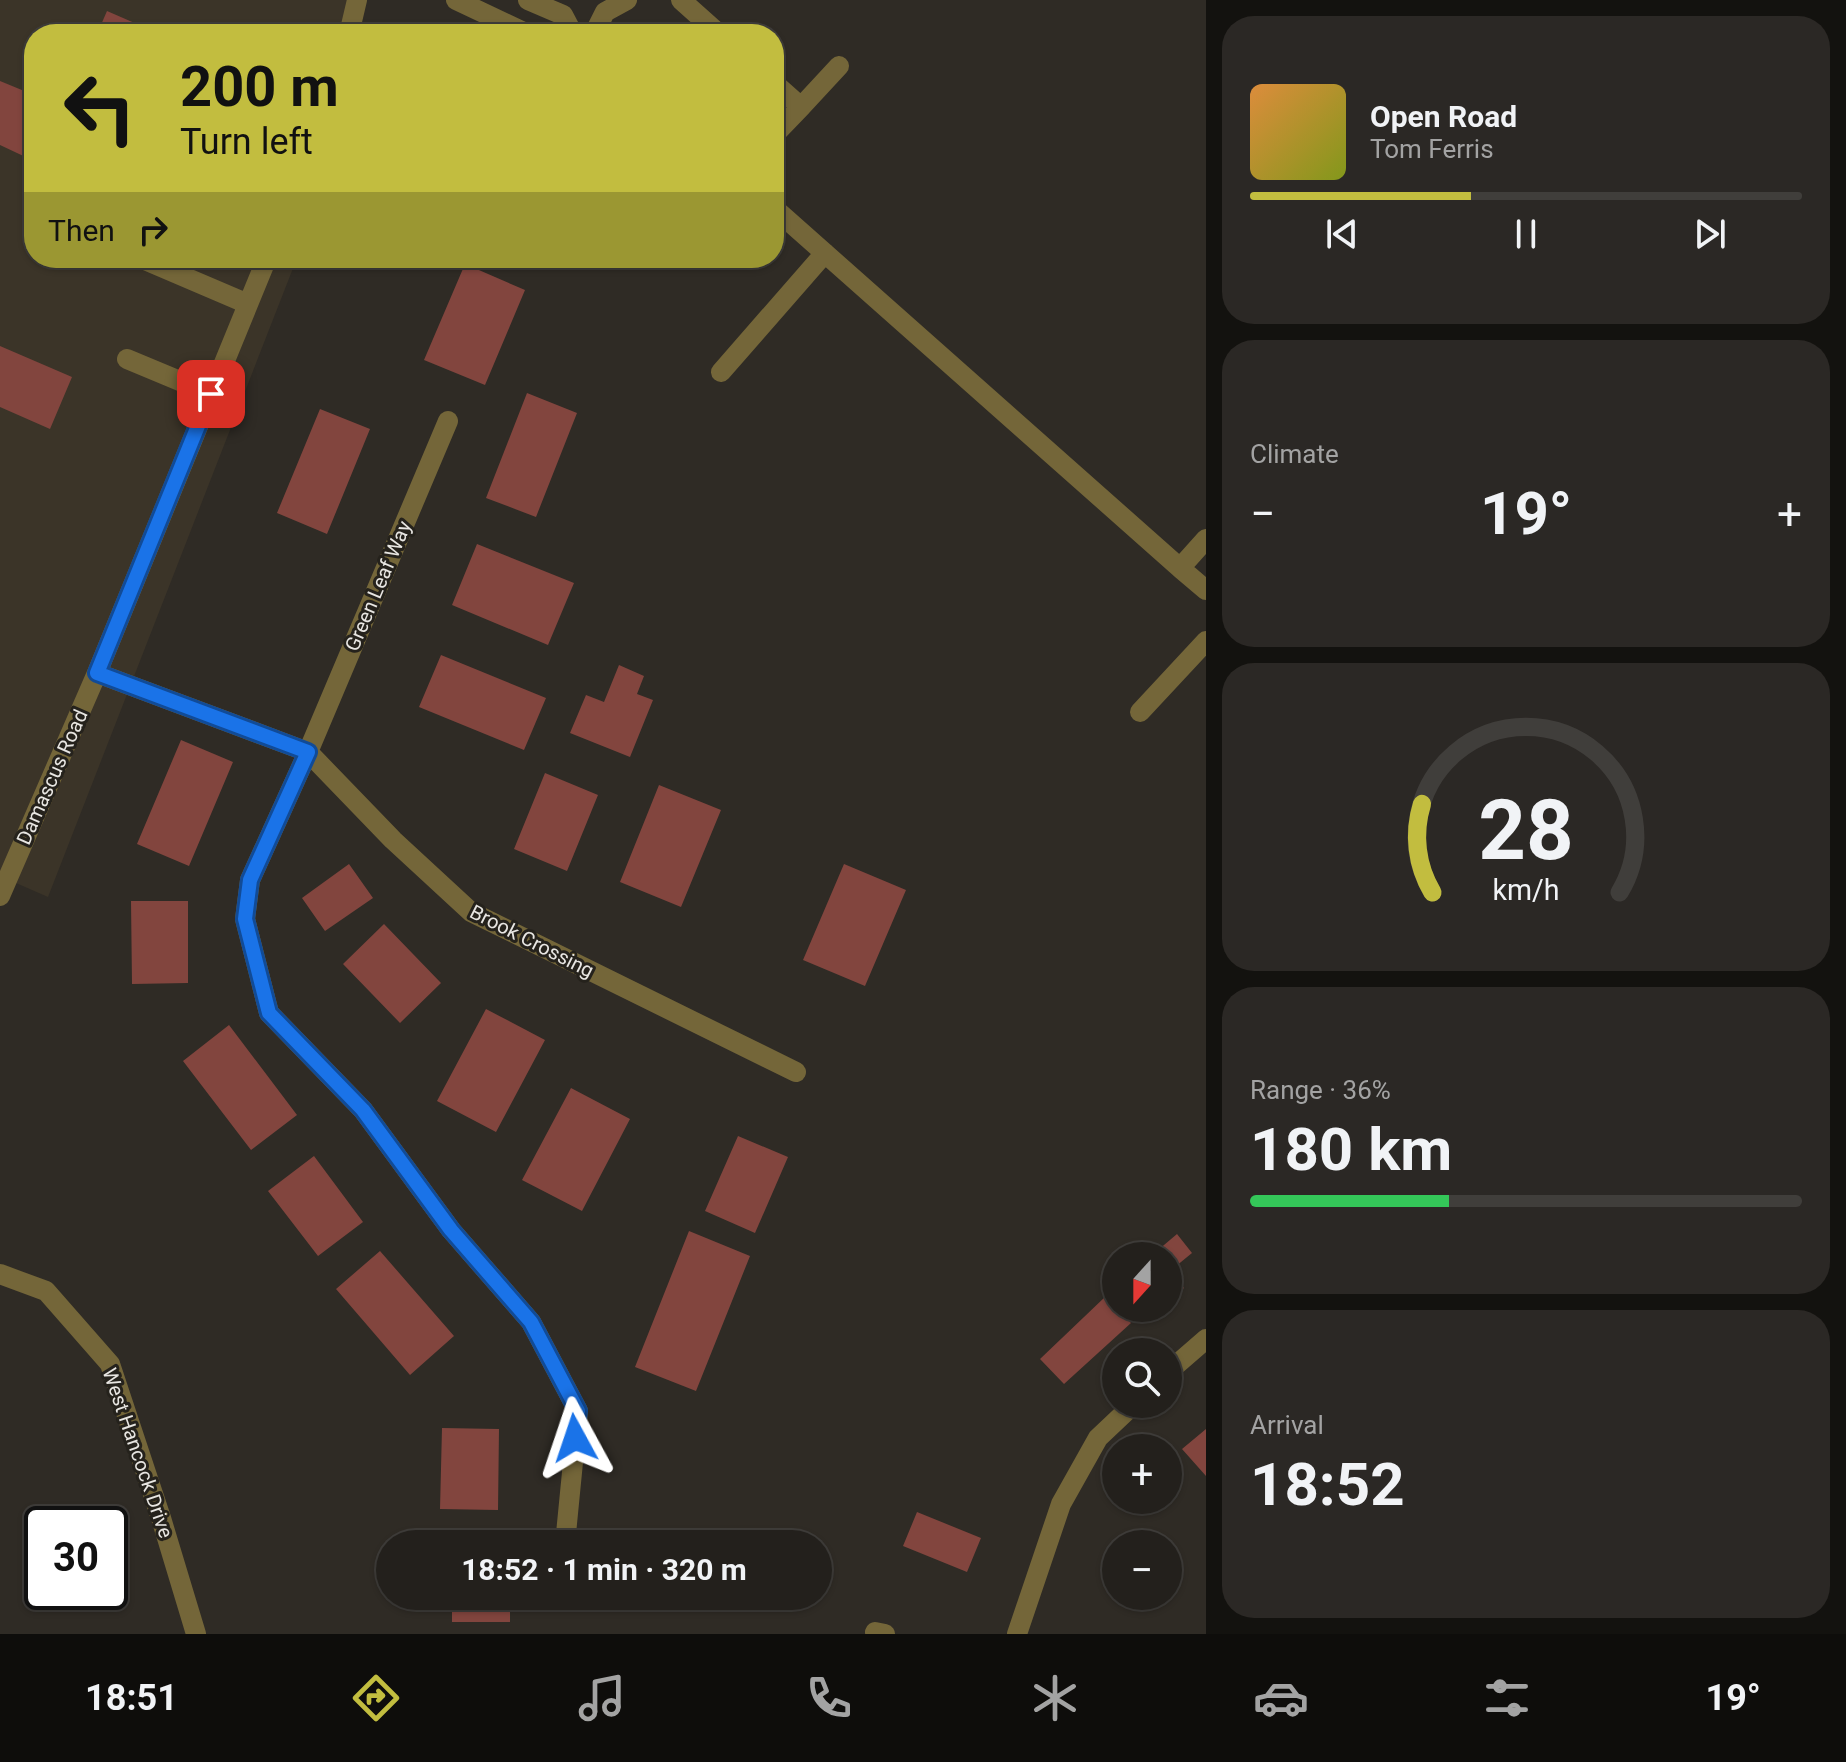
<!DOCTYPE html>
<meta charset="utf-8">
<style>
body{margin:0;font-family:Roboto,sans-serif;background:#2b2825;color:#f1f3f6;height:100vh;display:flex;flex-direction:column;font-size:30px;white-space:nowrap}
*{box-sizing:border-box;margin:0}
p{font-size:26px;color:#a3a3a3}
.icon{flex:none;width:44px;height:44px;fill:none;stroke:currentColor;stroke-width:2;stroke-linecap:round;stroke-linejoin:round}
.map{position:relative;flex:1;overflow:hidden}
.side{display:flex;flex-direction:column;gap:16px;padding:16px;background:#13120f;width:640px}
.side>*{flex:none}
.guide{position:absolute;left:24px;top:24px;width:760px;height:244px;border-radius:32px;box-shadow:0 2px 6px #0004,0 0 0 2px #403e3b;background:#c2bd3f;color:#111;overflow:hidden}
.needle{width:52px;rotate:201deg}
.buttons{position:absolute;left:1102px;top:1242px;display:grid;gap:16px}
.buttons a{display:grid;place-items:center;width:80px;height:80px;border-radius:50%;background:#23201c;box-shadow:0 2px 6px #0004,0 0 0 2px #403e3b;font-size:40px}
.speed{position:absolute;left:24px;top:1506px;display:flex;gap:16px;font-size:40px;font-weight:700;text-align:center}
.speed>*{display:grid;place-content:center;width:104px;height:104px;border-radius:50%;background:#23201c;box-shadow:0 2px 6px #0004,0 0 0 2px #403e3b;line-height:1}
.speed .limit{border:4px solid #111;border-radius:12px;background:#fff;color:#111}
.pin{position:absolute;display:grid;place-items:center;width:68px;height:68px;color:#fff;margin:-34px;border-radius:16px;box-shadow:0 4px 12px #0006}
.me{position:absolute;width:88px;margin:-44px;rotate:355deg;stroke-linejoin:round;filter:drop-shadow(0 0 6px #0008)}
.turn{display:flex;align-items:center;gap:28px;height:168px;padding:0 24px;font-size:36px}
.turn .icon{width:104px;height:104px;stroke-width:2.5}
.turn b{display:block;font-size:56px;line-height:68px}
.then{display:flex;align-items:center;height:76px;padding:0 24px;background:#0003;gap:16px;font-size:30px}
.big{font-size:60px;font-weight:700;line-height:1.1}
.side .card{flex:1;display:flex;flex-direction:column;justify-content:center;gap:12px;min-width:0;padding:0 28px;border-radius:32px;background:#2b2825}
.side .dial{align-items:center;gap:0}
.dial svg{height:208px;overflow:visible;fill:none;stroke:#403e3b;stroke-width:7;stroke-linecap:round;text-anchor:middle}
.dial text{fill:#f1f3f6;stroke:none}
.song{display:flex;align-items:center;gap:24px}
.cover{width:96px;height:96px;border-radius:12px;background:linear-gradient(135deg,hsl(30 70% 55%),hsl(70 70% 35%))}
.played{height:8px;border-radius:4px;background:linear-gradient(90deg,#c2bd3f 40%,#403e3b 40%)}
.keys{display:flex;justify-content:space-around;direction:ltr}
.heat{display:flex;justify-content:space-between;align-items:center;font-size:44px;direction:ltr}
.charge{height:12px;border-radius:6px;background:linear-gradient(90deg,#34c759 36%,#403e3b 0)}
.trip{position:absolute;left:376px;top:1530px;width:456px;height:80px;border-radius:40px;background:#23201c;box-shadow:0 2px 6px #0004,0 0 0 2px #403e3b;font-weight:700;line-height:80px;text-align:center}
.menu{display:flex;height:128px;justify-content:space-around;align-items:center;background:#0e0d0b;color:#a3a3a3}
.menu .icon{width:56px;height:56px}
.menu .active{color:#c2bd3f}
.menu b{font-size:36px;color:#f1f3f6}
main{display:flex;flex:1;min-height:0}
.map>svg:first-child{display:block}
</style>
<main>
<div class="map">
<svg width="1206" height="1634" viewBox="0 0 1206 1634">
<rect width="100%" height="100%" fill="#2f2b25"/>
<path fill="#3b3428" d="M 0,0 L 353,0 L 350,34 L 34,34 L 34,258 L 297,258 L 48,897 L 0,876 Z"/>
<path fill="#82453e" d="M 107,11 L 153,31 L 152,34 L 97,34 Z
M 0,81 L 34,95 L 34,161 L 0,145 Z
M 465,264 L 525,290 L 485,385 L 424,360 Z
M 0,346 L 72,377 L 50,429 L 0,407 Z
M 527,393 L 577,413 L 536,517 L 486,498 Z
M 320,409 L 370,429 L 327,534 L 277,513 Z
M 477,544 L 574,583 L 548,645 L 452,605 Z
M 441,655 L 546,698 L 524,750 L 419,707 Z
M 619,665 L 644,676 L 637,694 L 653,700 L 630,757 L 570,733 L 586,695 L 604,702 Z
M 181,740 L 233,762 L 189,866 L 137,844 Z
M 545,773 L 598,795 L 567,871 L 514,849 Z
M 659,785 L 721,810 L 681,907 L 620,882 Z
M 349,864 L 373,898 L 325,931 L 302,898 Z
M 844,864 L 906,890 L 865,986 L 803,960 Z
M 131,901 L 188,901 L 188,983 L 132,984 Z
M 384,924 L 441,983 L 400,1023 L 343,964 Z
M 486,1009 L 545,1040 L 496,1132 L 437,1101 Z
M 229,1025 L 297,1115 L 251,1150 L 183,1061 Z
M 571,1088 L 630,1119 L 582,1211 L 522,1180 Z
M 738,1136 L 788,1157 L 755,1233 L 705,1211 Z
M 314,1156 L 363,1222 L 318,1256 L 268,1191 Z
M 689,1231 L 750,1256 L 696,1391 L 635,1367 Z
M 1177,1234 L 1192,1253 L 1170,1271 L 1184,1288 L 1168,1301 L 1168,1256 L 1151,1256 Z
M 380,1251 L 454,1336 L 410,1375 L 336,1289 Z
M 1106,1296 L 1131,1323 L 1064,1384 L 1040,1359 Z
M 442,1428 L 499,1429 L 498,1510 L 440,1509 Z
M 1206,1429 L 1206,1476 L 1182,1449 Z
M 917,1512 L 981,1538 L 967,1572 L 903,1546 Z
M 452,1540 L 509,1540 L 509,1544 L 452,1544 Z
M 452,1596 L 510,1596 L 510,1622 L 452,1622 Z"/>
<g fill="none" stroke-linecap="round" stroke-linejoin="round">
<path stroke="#746639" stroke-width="20" d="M 456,0 L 528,34
M 528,0 L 563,15 L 573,34
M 681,0 L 719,34
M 349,34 L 357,0
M 594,34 L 605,12 L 627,0
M 774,83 L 801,107 L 774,135
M 801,107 L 839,66
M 774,208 L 1180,568 L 1206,539
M 145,260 L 248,304
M 127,359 L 211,394
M 721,372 L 825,253
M 448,421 L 308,752 L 250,880 L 245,919 L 269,1013 L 363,1110 L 451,1230 L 531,1322 L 578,1411 L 565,1544
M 1180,568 L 1206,590
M 97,673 L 308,752 L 393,840 L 471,912 L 796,1072
M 1140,712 L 1206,641
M 0,896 L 97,673 L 267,258
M 0,1274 L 46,1291 L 110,1364 L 161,1518 L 196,1634
M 1168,1372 L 1206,1339
M 875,1632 L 885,1634
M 1017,1634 L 1061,1504 L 1098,1438 L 1134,1404"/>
</g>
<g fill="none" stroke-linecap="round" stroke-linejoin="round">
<defs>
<path id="route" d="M 211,394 L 97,673 L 308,752 L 250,880 L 245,919 L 269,1013 L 363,1110 L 451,1230 L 531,1322 L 578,1411 L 575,1438"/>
</defs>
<use href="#route" stroke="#114b97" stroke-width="20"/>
<use href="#route" stroke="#1a73e8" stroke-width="14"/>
</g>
<g text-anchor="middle" stroke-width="6" stroke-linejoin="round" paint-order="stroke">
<g font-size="20" fill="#e8e6e2" stroke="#25221c">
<text transform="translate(378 586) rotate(-67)" y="7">Green Leaf Way</text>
<text transform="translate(52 777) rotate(-66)" y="7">Damascus Road</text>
<text transform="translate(532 941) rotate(27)" y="7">Brook Crossing</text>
<text transform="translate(138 1453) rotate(71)" y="7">West Hancock Drive</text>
</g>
</g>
</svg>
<div class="buttons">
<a><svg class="needle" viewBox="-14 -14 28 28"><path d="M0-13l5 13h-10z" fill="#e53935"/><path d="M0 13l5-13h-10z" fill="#a3a3a3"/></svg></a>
<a><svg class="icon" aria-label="search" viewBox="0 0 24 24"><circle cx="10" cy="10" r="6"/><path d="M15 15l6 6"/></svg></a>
<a>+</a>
<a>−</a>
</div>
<div class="speed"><div class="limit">30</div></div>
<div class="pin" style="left:211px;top:394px;background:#d93025"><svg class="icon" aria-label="arrive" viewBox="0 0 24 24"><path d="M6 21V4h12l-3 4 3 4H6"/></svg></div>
<svg class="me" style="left:575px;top:1438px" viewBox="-20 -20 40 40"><path d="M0-17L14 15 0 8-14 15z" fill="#1a73e8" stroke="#fff" stroke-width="4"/></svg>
<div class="trip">18:52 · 1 min · 320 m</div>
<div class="guide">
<div class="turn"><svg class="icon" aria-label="left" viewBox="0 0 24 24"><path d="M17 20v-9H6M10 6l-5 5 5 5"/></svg><div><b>200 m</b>Turn left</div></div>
<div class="then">Then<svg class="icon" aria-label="right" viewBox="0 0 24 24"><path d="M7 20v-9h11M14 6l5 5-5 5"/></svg></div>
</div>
</div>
<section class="side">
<div class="card">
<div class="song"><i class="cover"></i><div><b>Open Road</b><p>Tom Ferris</p></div></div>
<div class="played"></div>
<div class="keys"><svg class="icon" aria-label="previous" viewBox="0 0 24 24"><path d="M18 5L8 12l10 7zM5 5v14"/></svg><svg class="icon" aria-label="pause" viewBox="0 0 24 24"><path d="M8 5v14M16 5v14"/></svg><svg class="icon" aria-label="next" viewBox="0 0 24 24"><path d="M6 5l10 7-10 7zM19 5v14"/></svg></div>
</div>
<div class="card"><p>Climate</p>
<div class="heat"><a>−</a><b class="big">19°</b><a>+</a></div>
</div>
<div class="card dial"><svg viewBox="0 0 100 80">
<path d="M14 69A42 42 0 1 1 86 69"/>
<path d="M14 69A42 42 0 0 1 10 35" stroke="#c2bd3f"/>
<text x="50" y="56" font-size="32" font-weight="700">28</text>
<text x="50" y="72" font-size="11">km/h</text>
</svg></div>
<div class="card"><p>Range · 36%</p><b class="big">180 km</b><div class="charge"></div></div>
<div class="card"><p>Arrival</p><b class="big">18:52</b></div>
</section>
</main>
<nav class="menu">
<b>18:51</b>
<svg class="icon active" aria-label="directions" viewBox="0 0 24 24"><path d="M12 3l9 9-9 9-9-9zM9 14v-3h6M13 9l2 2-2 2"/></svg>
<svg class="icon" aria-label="music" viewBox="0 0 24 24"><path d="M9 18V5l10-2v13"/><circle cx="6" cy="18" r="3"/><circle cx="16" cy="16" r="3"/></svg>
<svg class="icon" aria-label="phone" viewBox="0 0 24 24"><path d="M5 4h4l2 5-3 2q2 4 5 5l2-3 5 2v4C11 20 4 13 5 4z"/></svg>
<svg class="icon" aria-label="climate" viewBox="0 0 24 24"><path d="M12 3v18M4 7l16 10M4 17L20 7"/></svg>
<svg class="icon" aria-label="car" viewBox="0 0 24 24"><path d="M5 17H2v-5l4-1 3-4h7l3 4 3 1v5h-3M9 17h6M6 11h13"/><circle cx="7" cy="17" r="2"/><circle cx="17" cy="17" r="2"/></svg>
<svg class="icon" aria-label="filters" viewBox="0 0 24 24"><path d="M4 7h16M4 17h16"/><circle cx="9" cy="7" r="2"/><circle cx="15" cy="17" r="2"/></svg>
<b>19°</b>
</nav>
